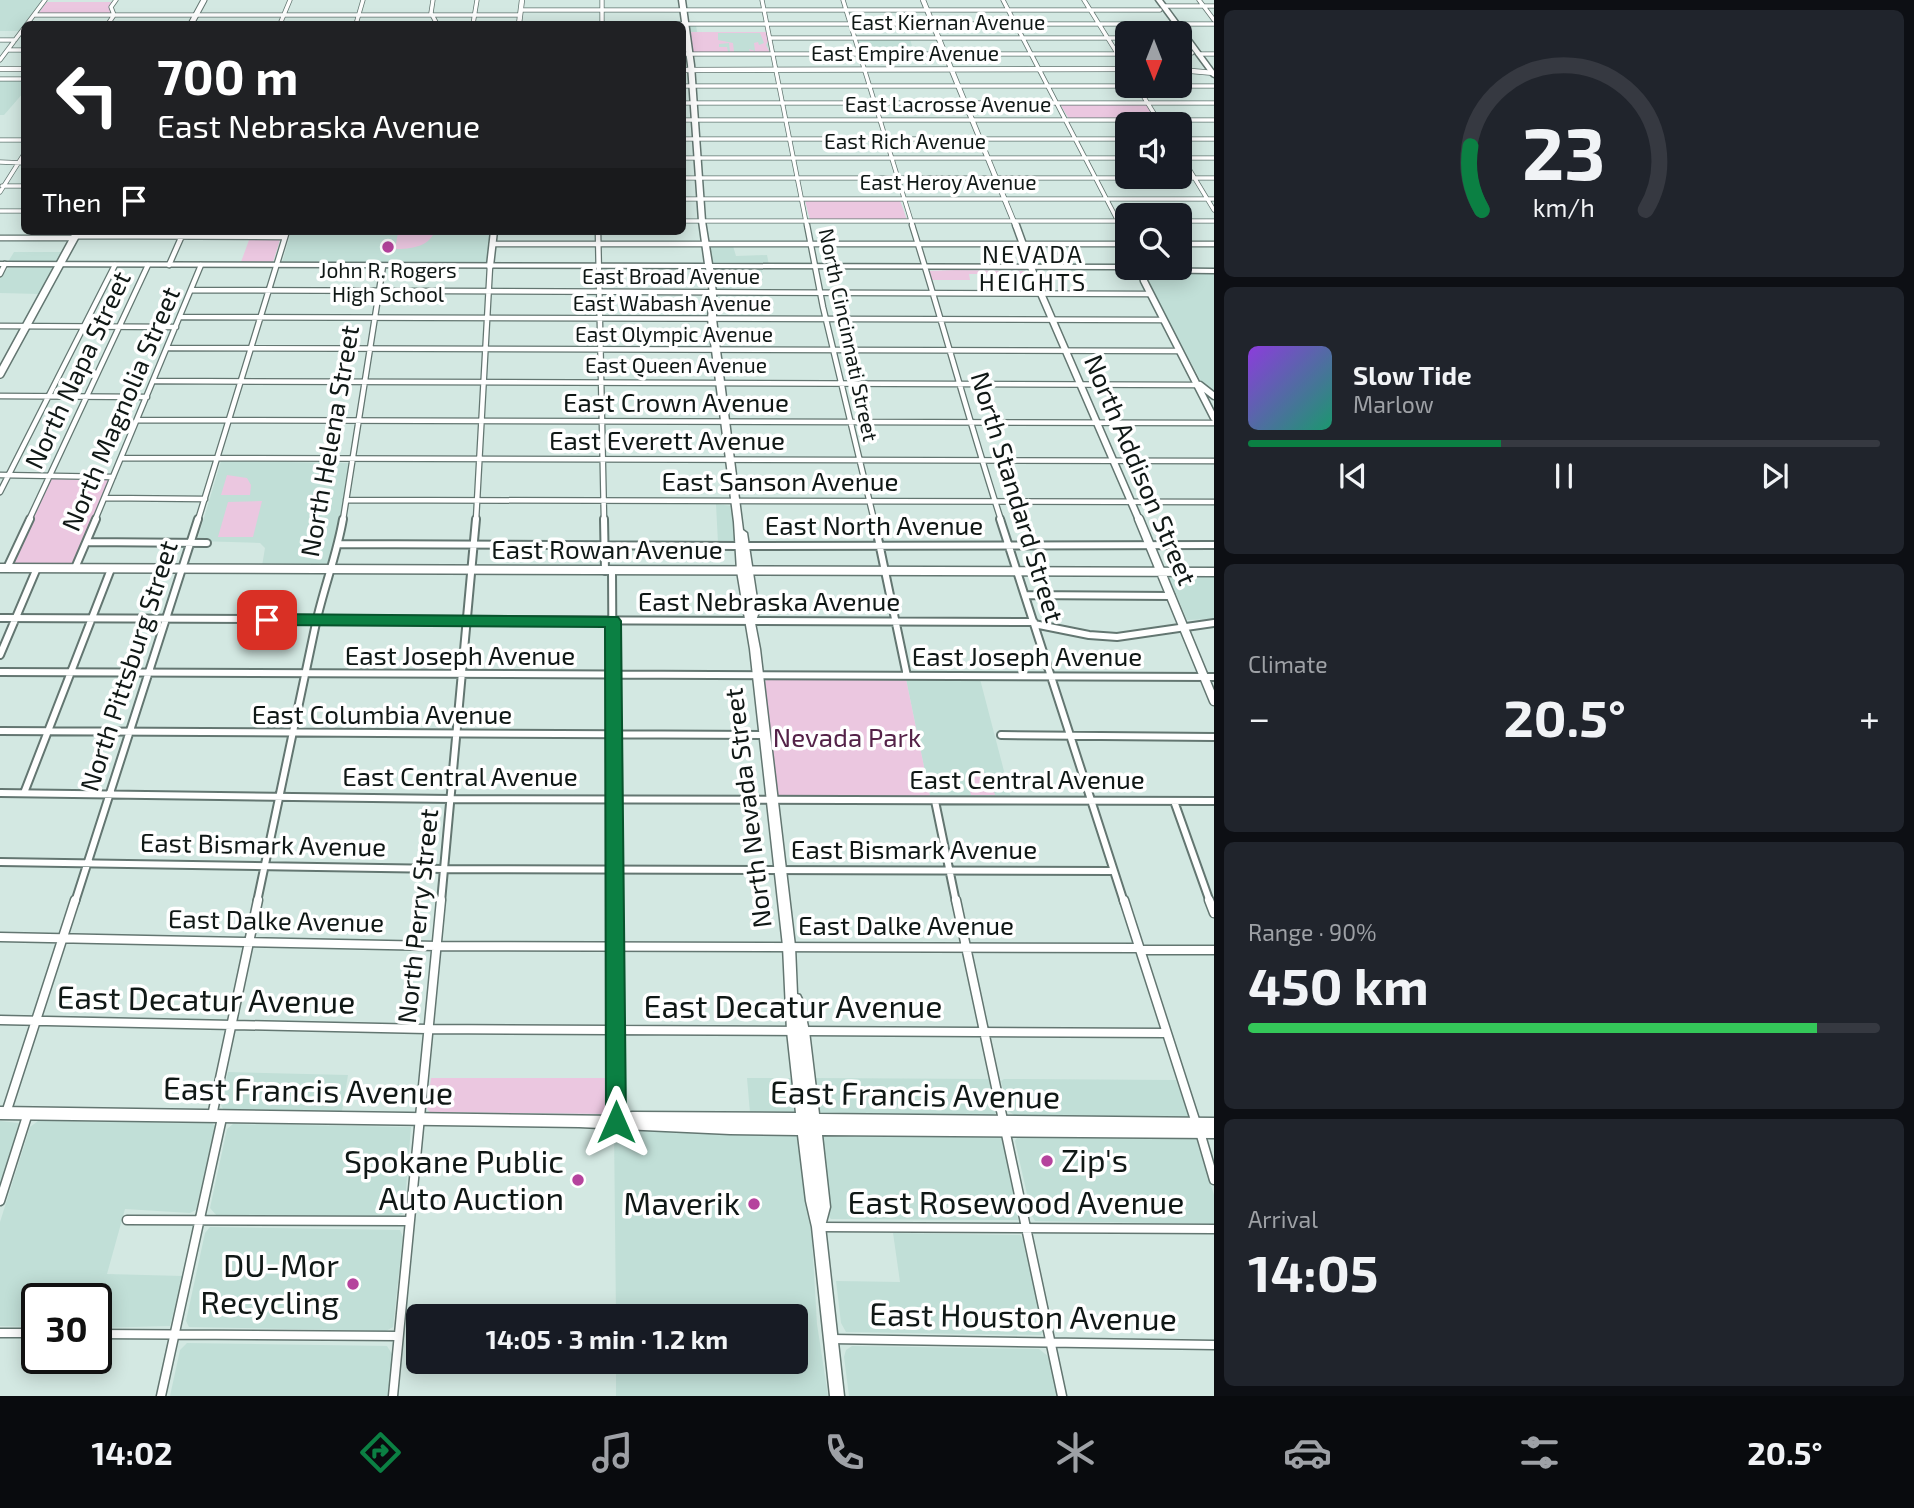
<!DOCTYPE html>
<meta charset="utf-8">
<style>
body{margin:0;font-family:"Exo 2",sans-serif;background:#20242c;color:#f1f3f6;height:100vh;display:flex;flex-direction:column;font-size:26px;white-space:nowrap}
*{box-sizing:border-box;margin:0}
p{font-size:23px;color:#9ea1a6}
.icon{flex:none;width:38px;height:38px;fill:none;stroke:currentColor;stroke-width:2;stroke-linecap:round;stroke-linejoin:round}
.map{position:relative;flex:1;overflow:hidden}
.panel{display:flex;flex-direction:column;gap:10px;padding:10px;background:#0d0f14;width:700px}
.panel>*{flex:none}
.banner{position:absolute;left:21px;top:21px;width:665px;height:214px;border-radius:10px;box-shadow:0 4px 18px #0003;background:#202124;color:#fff;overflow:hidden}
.needle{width:46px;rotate:180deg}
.controls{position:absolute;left:1115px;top:21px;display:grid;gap:14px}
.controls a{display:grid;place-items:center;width:77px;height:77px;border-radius:10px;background:#171b24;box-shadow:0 4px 18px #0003;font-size:35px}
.speed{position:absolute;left:21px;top:1283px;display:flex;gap:14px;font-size:35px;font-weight:700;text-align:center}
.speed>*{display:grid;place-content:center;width:91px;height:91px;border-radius:50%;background:#171b24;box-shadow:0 4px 18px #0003;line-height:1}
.speed .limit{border:4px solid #111;border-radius:10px;background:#fff;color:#111}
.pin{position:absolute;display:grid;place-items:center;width:60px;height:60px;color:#fff;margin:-30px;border-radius:14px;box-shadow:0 4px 10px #0006}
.me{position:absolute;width:77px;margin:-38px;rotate:0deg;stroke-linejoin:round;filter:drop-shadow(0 0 5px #0008)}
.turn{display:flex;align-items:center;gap:24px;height:147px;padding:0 21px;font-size:32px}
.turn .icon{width:91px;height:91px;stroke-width:2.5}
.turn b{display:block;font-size:49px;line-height:60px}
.then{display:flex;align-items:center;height:66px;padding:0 21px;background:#0003;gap:14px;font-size:26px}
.big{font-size:52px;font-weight:700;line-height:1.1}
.panel .tile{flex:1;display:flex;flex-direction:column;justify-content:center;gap:10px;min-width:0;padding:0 24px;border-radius:10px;background:#20242c}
.panel .dial{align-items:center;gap:0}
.dial svg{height:182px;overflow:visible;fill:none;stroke:#363941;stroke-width:7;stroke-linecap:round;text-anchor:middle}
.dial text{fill:#f1f3f6;stroke:none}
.song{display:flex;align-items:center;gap:21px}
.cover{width:84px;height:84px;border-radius:10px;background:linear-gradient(135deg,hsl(270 70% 55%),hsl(160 70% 35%))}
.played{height:7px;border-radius:4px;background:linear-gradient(90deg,#0b8043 40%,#363941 40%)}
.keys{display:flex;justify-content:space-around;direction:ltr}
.heat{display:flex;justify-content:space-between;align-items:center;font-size:38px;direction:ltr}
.charge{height:10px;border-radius:5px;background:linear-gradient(90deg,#34c759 90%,#363941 0)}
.trip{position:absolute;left:406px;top:1304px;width:402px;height:70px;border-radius:10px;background:#171b24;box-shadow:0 4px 18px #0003;font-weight:700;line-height:70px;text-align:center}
.dock{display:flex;height:112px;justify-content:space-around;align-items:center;background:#090b0e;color:#9ea1a6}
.dock .icon{width:49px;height:49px}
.dock .selected{color:#0b8043}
.dock b{font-size:32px;color:#f1f3f6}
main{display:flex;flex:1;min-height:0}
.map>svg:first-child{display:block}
</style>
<main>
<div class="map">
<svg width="1214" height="1396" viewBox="0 0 1214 1396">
<rect width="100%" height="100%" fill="#d3e8e2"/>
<path fill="#c1dfd7" d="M 0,0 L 44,0 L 20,31 L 0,31 Z
M 696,25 L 697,32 L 767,32 L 771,52 L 691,53 L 688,26 Z
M 910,39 L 912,46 L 893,46 L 895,53 L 861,52 L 857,40 Z
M 0,80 L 24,80 L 24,92 L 4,115 L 0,115 Z
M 291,231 L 492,231 L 488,263 L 486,264 L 282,263 Z
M 712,246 L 733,246 L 736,256 L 767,255 L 769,265 L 713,264 L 709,247 Z
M 14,252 L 63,252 L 56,262 L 8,262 Z
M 51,267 L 54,269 L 40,294 L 0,293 L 0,279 L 8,268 Z
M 762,270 L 763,280 L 731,280 L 732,292 L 714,291 L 712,271 Z
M 1150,273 L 1214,273 L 1214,395 L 1203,385 L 1150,285 L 1147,275 Z
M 221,461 L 350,463 L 336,548 L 329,565 L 262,566 L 265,548 L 260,543 L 197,541 Z
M 716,504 L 732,506 L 735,542 L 718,543 Z
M 1214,574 L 1214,619 L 1187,620 L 1168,575 Z
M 906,679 L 980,679 L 1011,798 L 930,796 Z
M 228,1072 L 348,1075 L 342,1111 L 223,1109 L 221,1105 Z
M 747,1078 L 793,1078 L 797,1111 L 793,1113 L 750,1113 Z
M 814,1078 L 989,1079 L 996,1113 L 991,1116 L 823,1114 L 817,1109 Z
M 1004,1079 L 1176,1080 L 1190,1119 L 1016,1116 L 1008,1111 L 1001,1081 Z
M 0,1121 L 19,1123 L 0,1184 Z
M 38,1121 L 212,1123 L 215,1126 L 196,1210 L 190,1213 L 125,1209 L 107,1274 L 183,1276 L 170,1326 L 96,1328 L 96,1298 L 37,1298 L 37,1327 L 0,1326 L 0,1222 L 30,1127 Z
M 233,1124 L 411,1127 L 404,1213 L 399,1216 L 217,1216 L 210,1208 L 227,1129 Z
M 614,1128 L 798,1135 L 812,1240 L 817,1324 L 828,1396 L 616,1396 L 616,1362 L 796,1362 L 796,1316 L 616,1316 Z
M 826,1133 L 1000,1136 L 1003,1141 L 1018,1220 L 831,1219 L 828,1216 L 819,1142 Z
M 1018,1136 L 1196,1138 L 1214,1195 L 1214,1224 L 1035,1221 L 1032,1216 L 1015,1141 Z
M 210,1227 L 400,1230 L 403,1237 L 393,1327 L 386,1331 L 189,1327 L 186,1321 L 205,1233 Z
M 893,1233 L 1020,1235 L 1024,1241 L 1043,1330 L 1041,1335 L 846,1332 L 841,1323 L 836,1281 L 900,1282 Z
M 187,1343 L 387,1346 L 392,1354 L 388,1396 L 170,1396 L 180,1350 Z
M 852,1346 L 1039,1349 L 1049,1357 L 1057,1396 L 849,1396 L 844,1357 L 846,1350 Z"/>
<path fill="#ebc7e0" d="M 47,2 L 113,2 L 112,14 L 38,14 Z
M 689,32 L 767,32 L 769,39 L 766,45 L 770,53 L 750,52 L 749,49 L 755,51 L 754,43 L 758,42 L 759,45 L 764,43 L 760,33 L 718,33 L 718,40 L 733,43 L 734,52 L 730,52 L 729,43 L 719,44 L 719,47 L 727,47 L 728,52 L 692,52 Z
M 1060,104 L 1146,104 L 1156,119 L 1069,119 Z
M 900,200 L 907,220 L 810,220 L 805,201 Z
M 401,231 L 435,231 C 429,247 411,249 395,249 L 398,233 Z
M 249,240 L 280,240 L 273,262 L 241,262 Z
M 956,270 L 1025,271 L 1029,274 L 1035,287 L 1026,274 L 969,274 L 970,280 L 931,280 L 928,271 Z
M 227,475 L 247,478 L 251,485 L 250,495 L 221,495 Z
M 50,479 L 110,480 L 74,564 L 12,564 Z
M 262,501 L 253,537 L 218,537 L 228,502 Z
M 768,679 L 906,679 L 930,796 L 780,796 L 777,794 L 764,682 Z
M 966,773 L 989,773 L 995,795 L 971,795 Z
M 431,1078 L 612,1078 L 611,1109 L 606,1114 L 430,1112 L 427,1109 Z"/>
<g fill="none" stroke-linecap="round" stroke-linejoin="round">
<defs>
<path id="minor-far3" d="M 433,0 L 431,13 L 437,24
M 602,0 L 602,24
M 762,0 L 807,227
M 843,0 L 913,227
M 1003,0 L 1121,227
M 1084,0 L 1127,69
M 1199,0 L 1214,20
M 1163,6 L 1214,6
M 521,10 L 1160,10
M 34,15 L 520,15
M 27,24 L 45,0
M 108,24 L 114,15 L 111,7 L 116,0
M 280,24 L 290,0
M 356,24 L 363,0
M 473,24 L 477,0
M 519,24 L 1214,24
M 770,38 L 1127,38
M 1180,38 L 1187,38
M 0,40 L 15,40
M 8,50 L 24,50
M 1180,53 L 1192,53
M 682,54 L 1127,54
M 1198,54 L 1214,54
M 0,60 L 24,28
M 0,79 L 24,79
M 682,86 L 1127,86
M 1137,86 L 1160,123
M 1180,86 L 1214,86
M 682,103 L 1214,103
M 682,120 L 1214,120
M 682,139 L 1127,139
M 1180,139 L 1214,139
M 0,140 L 24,140
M 1180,154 L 1214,210
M 682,158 L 1127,158
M 1181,158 L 1214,158
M 0,162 L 24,163
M 682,178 L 1214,178
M 2,186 L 24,186
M 0,192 L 24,154
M 682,199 L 1214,199
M 0,211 L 24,211
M 682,221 L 1127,221
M 1180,221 L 1214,221"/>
<path id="minor-far2" d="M 807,225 L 823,307 L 874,520
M 912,225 C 943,323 969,422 1001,520
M 1120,225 L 1127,239
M 598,231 L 604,520
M 76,236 L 285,237
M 0,238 L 75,238
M 492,244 L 1127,244
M 1180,244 L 1214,244
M 169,265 L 184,231
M 0,274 L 5,264
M 192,290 L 1150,294
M 181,317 L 1164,320
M 0,326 L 176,327
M 168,348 L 1180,351
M 155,381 L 1197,385
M 0,396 L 147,397
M 137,420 L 1214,423
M 121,458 L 1214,461
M 0,475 L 113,477
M 0,492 L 115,265
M 105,498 L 205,499
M 346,500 L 1214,502
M 29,520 L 148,265
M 95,520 L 201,265
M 198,520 L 287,231
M 343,520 L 383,266
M 476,520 L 490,266"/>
<path id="minor-far1" d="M 604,519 L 605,571
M 874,519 L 907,676
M 1000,519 L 1124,902
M 87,542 L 207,543
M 339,544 L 738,546
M 745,546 L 1214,545
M 7,568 L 30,519
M 75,568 L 96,519
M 612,571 L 614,902
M 1025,595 L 1171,596
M 0,618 L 1034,622
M 1034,624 L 1089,635 L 1117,637 L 1214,623
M 0,655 L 37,568
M 0,672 L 1214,677
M 0,731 L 764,735
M 1001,735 L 1214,737
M 0,793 L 451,799 L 1214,801
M 24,793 L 111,569
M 935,801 L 956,902
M 1174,801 L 1210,902
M 0,862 L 444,869 L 1114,871
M 75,902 L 198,519
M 257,902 C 277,809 296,715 316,623 C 324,587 337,554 343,519
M 441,902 L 476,519"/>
<path id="minor" d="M 614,900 L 616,1122
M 956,900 L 1062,1396
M 1124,900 L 1196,1123
M 1209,900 L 1214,913
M 0,937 L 436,946 L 1139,948
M 1140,950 L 1214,950
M 0,1020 L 427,1029 L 1166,1033
M 6,1113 L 75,900
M 212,1116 L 258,900
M 1200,1132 L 1214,1180
M 0,1201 L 28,1113
M 127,1220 L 409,1221
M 819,1227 L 1214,1229
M 0,1333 L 37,1333
M 96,1334 L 398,1336
M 831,1339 L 1214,1345
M 161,1396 L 222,1118
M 393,1396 L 441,900"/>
<path id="tertiary-far2" d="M 923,0 L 1016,227
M 519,24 L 522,0
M 0,69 L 24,69
M 682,70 L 1127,69
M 1180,70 L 1214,73"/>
<path id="tertiary-far1" d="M 1016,225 L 1039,289 L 1139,520
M 490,266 L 494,231
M 1141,268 L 1144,281 L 1214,418
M 1200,385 L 1214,396"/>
<path id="tertiary" d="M 1139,519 L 1214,701
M 0,568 L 1214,572"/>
<path id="secondary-far1" d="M 191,24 L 204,0"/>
<path id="secondary" d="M 0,374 L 78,231"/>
<path id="primary" d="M 679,0 L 685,0 L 694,65 L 705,221 L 712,264 L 1127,265 L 1127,268 L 1130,268 L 1214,269 L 1214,273 L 1122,272 L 1120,271 L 1119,269 L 713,268 L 716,293 L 716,319 L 743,530 L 747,533 L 759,612 L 755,623 L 760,649 L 795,946 L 797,994 L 800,995 L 802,999 L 809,1031 L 819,1114 L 1214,1118 L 1214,1138 L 822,1135 L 830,1207 L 825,1226 L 844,1396 L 830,1396 L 812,1227 L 806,1201 L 798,1135 L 730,1134 L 579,1127 L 0,1119 L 0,1107 L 616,1116 L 632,1112 L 796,1113 L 787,1031 L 783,946 L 750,649 L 737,571 L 734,522 L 708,319 L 710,293 L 706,268 L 0,266 L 0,262 L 705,264 L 699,221 L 688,65 Z
M 1156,0 L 1162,0 L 1214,71 L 1214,77 L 1212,76 Z"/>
</defs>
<use href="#minor-far3" stroke="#637671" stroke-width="5"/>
<use href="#minor-far2" stroke="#637671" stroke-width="7"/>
<use href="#minor-far1" stroke="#637671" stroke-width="10"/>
<use href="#minor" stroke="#637671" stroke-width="11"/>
<use href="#tertiary-far2" stroke="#637671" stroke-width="6"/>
<use href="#tertiary-far1" stroke="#637671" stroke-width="9"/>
<use href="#tertiary" stroke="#637671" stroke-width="11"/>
<use href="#secondary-far1" stroke="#637671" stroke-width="7"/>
<use href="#secondary" stroke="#637671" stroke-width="10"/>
<use href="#primary" stroke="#637671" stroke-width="3"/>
<use href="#minor-far3" stroke="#fff" stroke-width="3.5"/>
<use href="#minor-far2" stroke="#fff" stroke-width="4.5"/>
<use href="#minor-far1" stroke="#fff" stroke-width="6"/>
<use href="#minor" stroke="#fff" stroke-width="8"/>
<use href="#tertiary-far2" stroke="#fff" stroke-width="4.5"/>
<use href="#tertiary-far1" stroke="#fff" stroke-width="6"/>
<use href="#tertiary" stroke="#fff" stroke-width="8"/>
<use href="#secondary-far1" stroke="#fff" stroke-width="5"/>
<use href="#secondary" stroke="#fff" stroke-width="7"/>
<use href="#primary" fill="#fff" fill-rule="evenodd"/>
</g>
<path fill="#0b8043" stroke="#07532c" stroke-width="2" d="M 267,614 L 618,617 L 621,621 L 626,1122 L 623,1129 L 616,1132 L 609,1129 L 606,1122 L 605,627 L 267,625 L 260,620 Z"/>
<g fill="#b5439d" stroke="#fff" stroke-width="2.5">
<circle cx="388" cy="247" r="7"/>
<circle cx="1047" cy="1161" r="7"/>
<circle cx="578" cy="1180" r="7"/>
<circle cx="754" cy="1204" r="7"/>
<circle cx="353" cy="1284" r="7"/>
</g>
<g text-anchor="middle" stroke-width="7" stroke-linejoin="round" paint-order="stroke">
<g font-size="21" fill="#101816" stroke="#fff">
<text x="948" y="30">East Kiernan Avenue</text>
<text x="905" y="61">East Empire Avenue</text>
<text x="948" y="112">East Lacrosse Avenue</text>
<text x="905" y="149">East Rich Avenue</text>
<text x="948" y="190">East Heroy Avenue</text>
<text x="671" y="284">East Broad Avenue</text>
<text x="672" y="311">East Wabash Avenue</text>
<text x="674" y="342">East Olympic Avenue</text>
<text transform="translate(848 335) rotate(78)" y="7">North Cincinnati Street</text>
<text x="676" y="373">East Queen Avenue</text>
</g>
<g font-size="21" fill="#101816" stroke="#fff">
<text x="388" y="278">John R. Rogers<tspan x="388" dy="24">High School</tspan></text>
</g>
<g font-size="24" letter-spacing="2" fill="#101816" stroke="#fff">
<text x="1033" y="263">NEVADA<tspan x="1033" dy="28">HEIGHTS</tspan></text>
</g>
<g font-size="26" fill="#101816" stroke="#fff">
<text transform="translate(78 370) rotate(-65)" y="9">North Napa Street</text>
<text x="676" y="412">East Crown Avenue</text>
<text transform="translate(121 409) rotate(-67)" y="9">North Magnolia Street</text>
<text transform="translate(330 441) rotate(-80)" y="9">North Helena Street</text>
<text x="667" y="450">East Everett Avenue</text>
<text transform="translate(1140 470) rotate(67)" y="9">North Addison Street</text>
<text x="780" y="491">East Sanson Avenue</text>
<text transform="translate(1017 497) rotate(73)" y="9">North Standard Street</text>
<text x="874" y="535">East North Avenue</text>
<text x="607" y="559">East Rowan Avenue</text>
<text x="769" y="611">East Nebraska Avenue</text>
<text x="460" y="665">East Joseph Avenue</text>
<text x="1027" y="666">East Joseph Avenue</text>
<text transform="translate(129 666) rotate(-72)" y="9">North Pittsburg Street</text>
<text x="382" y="724">East Columbia Avenue</text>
<text x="460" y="786">East Central Avenue</text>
<text x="1027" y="789">East Central Avenue</text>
<text transform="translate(748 808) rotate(-97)" y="9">North Nevada Street</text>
<text transform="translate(263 845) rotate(1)" y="9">East Bismark Avenue</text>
<text x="914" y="859">East Bismark Avenue</text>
<text transform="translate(418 916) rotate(-84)" y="9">North Perry Street</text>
<text transform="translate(276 921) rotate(1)" y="9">East Dalke Avenue</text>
<text x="906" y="935">East Dalke Avenue</text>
</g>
<g font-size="26" fill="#542248" stroke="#fff">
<text x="847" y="747">Nevada Park</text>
</g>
<g font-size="32" fill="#101816" stroke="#fff">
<text transform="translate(206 1000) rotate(1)" y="11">East Decatur Avenue</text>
<text x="793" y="1018">East Decatur Avenue</text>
<text transform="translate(308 1091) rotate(1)" y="11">East Francis Avenue</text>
<text transform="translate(915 1095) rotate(1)" y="11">East Francis Avenue</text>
<text x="1016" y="1214">East Rosewood Avenue</text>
<text transform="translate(1023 1317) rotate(1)" y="11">East Houston Avenue</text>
</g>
<g font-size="32" fill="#101816" stroke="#fff" text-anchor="end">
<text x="1061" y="1172" text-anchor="start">Zip's</text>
<text x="564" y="1173">Spokane Public<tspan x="564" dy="37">Auto Auction</tspan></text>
<text x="740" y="1215">Maverik</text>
<text x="339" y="1277">DU-Mor<tspan x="339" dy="37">Recycling</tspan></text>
</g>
</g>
</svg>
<div class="controls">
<a><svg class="needle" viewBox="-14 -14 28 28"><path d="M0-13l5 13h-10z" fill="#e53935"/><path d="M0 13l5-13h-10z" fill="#9ea1a6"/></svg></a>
<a><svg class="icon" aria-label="sound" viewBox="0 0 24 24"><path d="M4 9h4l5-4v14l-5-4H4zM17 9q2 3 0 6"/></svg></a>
<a><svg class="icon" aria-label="search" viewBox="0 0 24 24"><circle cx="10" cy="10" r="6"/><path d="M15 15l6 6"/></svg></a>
</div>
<div class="speed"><div class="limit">30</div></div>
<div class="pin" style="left:267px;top:620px;background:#d93025"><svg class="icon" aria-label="arrive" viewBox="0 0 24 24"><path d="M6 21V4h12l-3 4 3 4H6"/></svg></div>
<svg class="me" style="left:616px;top:1122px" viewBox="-20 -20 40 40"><path d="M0-17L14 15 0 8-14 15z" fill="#0b8043" stroke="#fff" stroke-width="4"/></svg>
<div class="trip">14:05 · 3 min · 1.2 km</div>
<div class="banner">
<div class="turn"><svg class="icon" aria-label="left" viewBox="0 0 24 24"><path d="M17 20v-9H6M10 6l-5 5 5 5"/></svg><div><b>700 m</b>East Nebraska Avenue</div></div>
<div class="then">Then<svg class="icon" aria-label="arrive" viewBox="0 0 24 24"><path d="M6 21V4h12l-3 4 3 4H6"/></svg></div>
</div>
</div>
<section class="panel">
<div class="tile dial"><svg viewBox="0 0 100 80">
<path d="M14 69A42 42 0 1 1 86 69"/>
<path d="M14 69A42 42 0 0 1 9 41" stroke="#0b8043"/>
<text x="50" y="56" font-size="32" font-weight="700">23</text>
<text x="50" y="72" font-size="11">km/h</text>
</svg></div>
<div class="tile">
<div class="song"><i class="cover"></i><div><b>Slow Tide</b><p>Marlow</p></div></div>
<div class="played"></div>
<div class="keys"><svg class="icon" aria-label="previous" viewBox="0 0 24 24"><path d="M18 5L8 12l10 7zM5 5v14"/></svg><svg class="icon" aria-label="pause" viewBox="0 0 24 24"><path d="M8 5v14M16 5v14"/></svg><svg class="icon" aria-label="next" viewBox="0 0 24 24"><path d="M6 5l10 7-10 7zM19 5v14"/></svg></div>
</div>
<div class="tile"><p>Climate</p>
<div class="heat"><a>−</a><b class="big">20.5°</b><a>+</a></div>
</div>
<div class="tile"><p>Range · 90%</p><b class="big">450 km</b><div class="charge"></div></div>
<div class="tile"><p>Arrival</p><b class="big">14:05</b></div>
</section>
</main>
<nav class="dock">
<b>14:02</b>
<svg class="icon selected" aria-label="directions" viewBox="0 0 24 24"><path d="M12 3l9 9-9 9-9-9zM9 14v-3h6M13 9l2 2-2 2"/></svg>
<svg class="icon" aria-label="music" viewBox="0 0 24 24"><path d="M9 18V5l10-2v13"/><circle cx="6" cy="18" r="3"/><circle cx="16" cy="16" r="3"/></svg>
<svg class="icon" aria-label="phone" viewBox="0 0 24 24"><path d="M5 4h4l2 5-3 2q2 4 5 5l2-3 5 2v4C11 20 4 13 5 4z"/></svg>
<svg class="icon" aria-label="climate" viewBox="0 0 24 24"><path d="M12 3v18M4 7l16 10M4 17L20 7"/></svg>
<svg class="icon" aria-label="car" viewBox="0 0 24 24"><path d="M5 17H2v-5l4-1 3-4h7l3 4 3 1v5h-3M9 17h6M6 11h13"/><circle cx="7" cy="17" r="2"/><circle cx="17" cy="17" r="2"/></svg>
<svg class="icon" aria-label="filters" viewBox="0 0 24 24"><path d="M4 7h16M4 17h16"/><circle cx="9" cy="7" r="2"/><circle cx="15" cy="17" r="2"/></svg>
<b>20.5°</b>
</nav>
